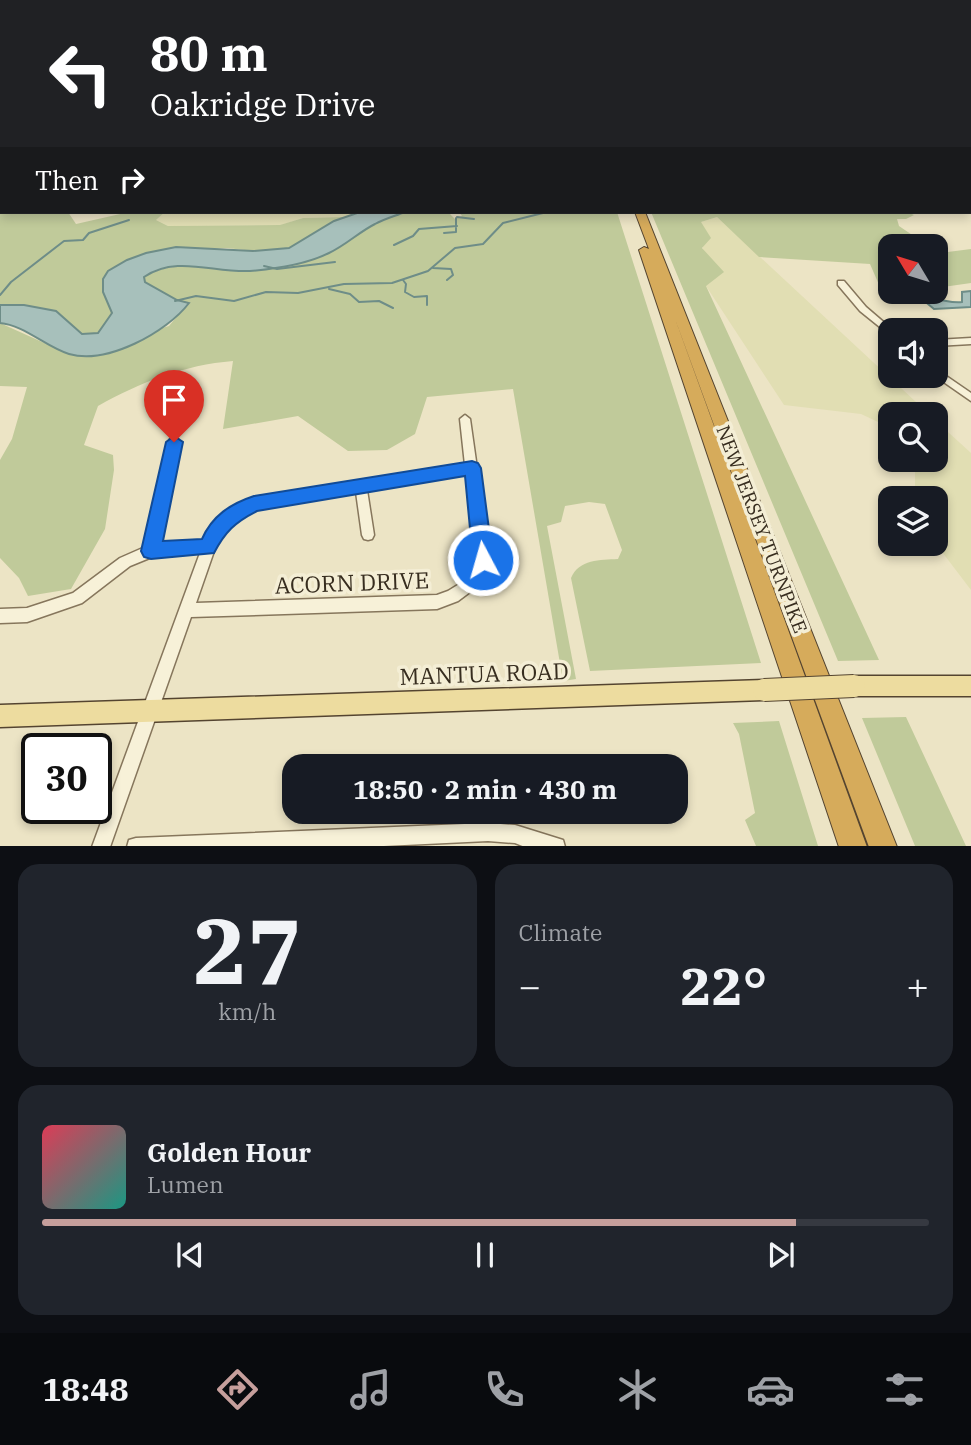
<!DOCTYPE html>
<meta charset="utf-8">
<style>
body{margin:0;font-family:"IBM Plex Serif",serif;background:#20242c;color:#f1f3f6;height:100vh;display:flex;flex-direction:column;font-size:26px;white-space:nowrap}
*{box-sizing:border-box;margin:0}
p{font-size:23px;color:#9ea1a6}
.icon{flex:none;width:38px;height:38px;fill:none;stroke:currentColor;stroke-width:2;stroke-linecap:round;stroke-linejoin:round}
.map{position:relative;height:846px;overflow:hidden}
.sheet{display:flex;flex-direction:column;gap:18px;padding:18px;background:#0d0f14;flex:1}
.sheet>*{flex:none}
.banner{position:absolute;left:0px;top:0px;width:971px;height:214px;box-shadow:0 4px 10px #0003;background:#202124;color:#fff;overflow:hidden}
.needle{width:46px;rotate:308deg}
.controls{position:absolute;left:878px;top:234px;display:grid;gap:14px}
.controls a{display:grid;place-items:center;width:70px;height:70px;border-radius:14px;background:#171b24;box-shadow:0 4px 10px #0003;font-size:35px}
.speed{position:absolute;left:21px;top:733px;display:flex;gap:14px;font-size:35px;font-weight:700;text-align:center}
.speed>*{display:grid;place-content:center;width:91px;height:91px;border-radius:50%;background:#171b24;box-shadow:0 4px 10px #0003;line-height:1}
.speed .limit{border:4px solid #111;border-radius:10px;background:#fff;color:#111}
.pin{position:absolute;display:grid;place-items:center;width:60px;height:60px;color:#fff;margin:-72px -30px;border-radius:50% 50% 50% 0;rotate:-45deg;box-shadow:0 0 7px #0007}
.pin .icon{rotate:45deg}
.me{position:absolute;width:77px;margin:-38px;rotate:354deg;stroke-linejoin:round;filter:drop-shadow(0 0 5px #0008)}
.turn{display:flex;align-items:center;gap:24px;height:147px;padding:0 35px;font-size:32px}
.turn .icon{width:91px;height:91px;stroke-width:2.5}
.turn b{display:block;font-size:49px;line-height:60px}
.then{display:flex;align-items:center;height:66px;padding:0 35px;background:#0003;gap:14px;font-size:26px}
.big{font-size:52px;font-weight:700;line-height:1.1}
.sheet .card{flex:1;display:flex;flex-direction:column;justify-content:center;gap:10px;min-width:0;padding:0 24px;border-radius:21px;background:#20242c}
.sheet .dial{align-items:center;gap:0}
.dial b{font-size:91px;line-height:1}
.song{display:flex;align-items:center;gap:21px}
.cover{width:84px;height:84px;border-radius:10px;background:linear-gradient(135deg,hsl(350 70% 55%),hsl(170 70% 35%))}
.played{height:7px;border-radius:4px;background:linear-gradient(90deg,#c69f9c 85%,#363941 85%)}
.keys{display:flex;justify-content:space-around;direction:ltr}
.heat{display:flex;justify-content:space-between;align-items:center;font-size:38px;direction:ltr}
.sheet .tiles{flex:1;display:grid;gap:18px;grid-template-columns:1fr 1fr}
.card:last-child{grid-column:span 2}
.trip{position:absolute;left:282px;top:754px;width:406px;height:70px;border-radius:21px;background:#171b24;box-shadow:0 4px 10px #0003;font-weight:700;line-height:70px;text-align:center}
.tabs{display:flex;height:112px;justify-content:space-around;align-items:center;background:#090b0e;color:#9ea1a6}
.tabs .icon{width:49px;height:49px}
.tabs .selected{color:#c69f9c}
.tabs b{font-size:32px;color:#f1f3f6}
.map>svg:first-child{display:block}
</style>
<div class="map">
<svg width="971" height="847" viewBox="0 0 971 847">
<rect width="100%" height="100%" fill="#ece4c5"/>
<path fill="#e1deb3" d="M 165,212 L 360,212 L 344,217 L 303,218 L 281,225 L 168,226 L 156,220 Z
M 717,217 L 930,415 L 891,415 L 891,428 L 861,414 L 784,405 L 706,286 L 701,222 Z
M 936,421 L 971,453 L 971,590 L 936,544 L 936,499 L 915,499 L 915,460 L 936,460 Z"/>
<path fill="#c0ca9a" d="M 0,192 L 2,212 L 68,212 L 76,224 L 129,212 L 165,212 L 156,220 L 168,226 L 280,225 L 303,218 L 344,217 L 289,248 L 253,251 L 227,248 L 146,253 L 108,271 L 103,292 L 112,313 L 99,333 L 82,334 L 56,311 L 24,305 L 0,305 Z
M 405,212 L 448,212 L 455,219 L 462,216 L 459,212 L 617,212 L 761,663 L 590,671 L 571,578 C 579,559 600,560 618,559 L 622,550 L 605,504 L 589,502 L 565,506 L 561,522 L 547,526 L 576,679 L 563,681 L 513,389 L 427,397 L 415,434 L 387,450 L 348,451 L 298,416 L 223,429 L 233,361 C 184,365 141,382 98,406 L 84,445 L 113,455 L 114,470 L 105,529 L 71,589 L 28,596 L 19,578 L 0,558 L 0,460 L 12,439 L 27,387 L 0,386 L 0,323 L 71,355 L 169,326 L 188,303 L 177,300 L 145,282 L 144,277 C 177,256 213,273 249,271 C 274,269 307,264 329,253 C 346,245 359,232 375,224 C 384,219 395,216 405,212 Z
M 651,212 L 907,212 L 914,215 L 906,219 L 897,219 L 899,226 L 930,247 L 891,247 L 891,291 L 880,287 L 870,264 L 759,257 L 717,217 L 701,222 L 711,238 L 702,248 L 724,272 L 706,286 L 879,660 L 838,661 Z
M 971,249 L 971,283 L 936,288 L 936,250 L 940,253 Z
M 906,717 L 966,846 L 967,846 L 915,846 L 862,718 Z
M 779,721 L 818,846 L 756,846 L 745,820 L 755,813 L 739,734 L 733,723 Z"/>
<path fill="#a7c0bb" stroke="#6e8d88" stroke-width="2" d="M 360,212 L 405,212 C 395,216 384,219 375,224 C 359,232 346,245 329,253 C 307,264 274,269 250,271 C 213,273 177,255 144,277 L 145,282 L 177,300 L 189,303 C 167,332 107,365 69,354 C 46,347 24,325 0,323 L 0,305 L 24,305 L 56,311 L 82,334 L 98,333 L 112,313 L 103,292 L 103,279 L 108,271 L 127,260 L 146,253 L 176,247 L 253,251 L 289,248 L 334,221 Z
M 971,291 L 971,307 L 934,309 L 922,299 C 939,297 950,304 962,302 L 962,292 Z"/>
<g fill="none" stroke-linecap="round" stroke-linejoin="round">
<path stroke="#6e8d88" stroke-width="2" d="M 457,217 L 474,219
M 444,233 L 456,232 L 456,218
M 394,245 L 413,236 L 419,229 L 457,226
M 264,266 L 277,269 L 335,262
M 433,268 L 451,269 L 453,275 L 447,280
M 403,280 L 406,284 L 405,292 L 414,297 L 427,296 L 427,305
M 329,289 L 350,294 L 359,302 L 379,301 L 393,308
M 0,295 L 11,282 L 64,241 L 83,240 L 89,233 L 129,220
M 175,301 L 196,296 L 234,301 L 266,292 L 298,293 L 344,284 L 392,283 L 428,271 L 455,248 L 483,244 L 503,223 L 547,212"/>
<path fill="#a7c0bb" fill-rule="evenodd" d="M 970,150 L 971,150 L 971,154 L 970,154 Z
M 970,164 L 971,164 L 971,168 L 970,168 Z"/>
<defs>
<path id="minor" d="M 0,114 L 2,114 L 2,116 L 0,116 Z
M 838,281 L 844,281 L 866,307 L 894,331 L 891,331 L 891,336 L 860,311 L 838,285 Z
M 971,338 L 971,344 L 936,346 L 936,340 Z
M 936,369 L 971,393 L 971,401 L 935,376 Z
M 465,415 L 470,419 L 490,560 L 480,580 L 470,592 L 458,601 L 437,609 L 191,617 L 110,847 L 92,847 L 200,553 L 152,557 L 130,566 L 82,603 L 27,622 L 0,623 L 0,609 L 27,608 L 73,593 L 120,558 L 145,547 L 170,439 L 178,439 L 179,442 L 159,545 L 205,542 L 212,524 L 228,511 L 254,499 L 465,465 L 460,419 ZM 466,473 L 476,560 L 470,572 L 461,583 L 448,591 L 437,595 L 196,603 L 221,531 L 236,519 L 256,509 L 356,492 L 362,535 L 364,539 L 368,540 L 372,539 L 374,535 L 367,490 Z
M 488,823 L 515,825 L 563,840 L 565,847 L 525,847 L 515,843 L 488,841 L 363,847 L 127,847 L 129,840 L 136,838 Z"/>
<path id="major" d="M 854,676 L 971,676 L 971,696 L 854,696 L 847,693 L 844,686 L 847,679 Z
M 764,680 L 771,683 L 774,690 L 771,697 L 764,700 L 0,727 L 0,705 Z"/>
<path id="highway" d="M 635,212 L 645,212 L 897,847 L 869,847 L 674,316 L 867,847 L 839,847 L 639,250 L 644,247 L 649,249 Z"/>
</defs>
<use href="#minor" stroke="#86765c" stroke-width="3"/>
<use href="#major" stroke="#544430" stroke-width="3"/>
<use href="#highway" stroke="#544430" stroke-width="2"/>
<use href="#minor" fill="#f7f1d8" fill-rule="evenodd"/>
<use href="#major" fill="#eddc9f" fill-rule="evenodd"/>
<use href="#highway" fill="#d6ab5b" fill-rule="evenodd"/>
<defs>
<path id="major-bridge" d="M 764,690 L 854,686"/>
</defs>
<use href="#major-bridge" stroke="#544430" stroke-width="24" stroke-linecap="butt"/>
<use href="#major-bridge" stroke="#eddc9f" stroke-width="22"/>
</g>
<linearGradient id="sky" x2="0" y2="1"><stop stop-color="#8eb9d6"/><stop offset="0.47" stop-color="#f6f3e5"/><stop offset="1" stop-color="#f6f3e5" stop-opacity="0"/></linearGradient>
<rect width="971" height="223" fill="url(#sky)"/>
<path fill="#1a73e8" stroke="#114b97" stroke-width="2" d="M 174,436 L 183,442 L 163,541 L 202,539 C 212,516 230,504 254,496 L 472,461 L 478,463 L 481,468 L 493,560 L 490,567 L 483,569 L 476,567 L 473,560 L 465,476 L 257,511 C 235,522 225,532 214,553 L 151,559 L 144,557 L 141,551 L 166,442 Z"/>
<g text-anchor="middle" stroke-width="7" stroke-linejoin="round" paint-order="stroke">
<g font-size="19" fill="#372d1f" stroke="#f4eed5">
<text transform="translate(762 529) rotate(69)" y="7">NEW JERSEY TURNPIKE</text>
</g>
<g font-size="23" fill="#372d1f" stroke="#f4eed5">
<text transform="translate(352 583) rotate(-2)" y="8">ACORN DRIVE</text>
<text transform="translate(484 674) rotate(-2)" y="8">MANTUA ROAD</text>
</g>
</g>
</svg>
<div class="controls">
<a><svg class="needle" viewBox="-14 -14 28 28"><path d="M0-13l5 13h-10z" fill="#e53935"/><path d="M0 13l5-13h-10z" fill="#9ea1a6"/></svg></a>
<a><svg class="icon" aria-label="sound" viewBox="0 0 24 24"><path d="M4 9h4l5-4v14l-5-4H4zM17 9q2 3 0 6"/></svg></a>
<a><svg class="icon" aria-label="search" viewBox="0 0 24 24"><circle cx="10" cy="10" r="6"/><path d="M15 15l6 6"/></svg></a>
<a><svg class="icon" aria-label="layers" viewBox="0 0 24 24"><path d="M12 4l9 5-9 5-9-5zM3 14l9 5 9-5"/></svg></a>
</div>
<div class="speed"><div class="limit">30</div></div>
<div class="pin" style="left:174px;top:442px;background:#d93025"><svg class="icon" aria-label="arrive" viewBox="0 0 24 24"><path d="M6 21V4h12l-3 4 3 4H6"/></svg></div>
<svg class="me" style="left:483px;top:560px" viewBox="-20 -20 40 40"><circle r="17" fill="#1a73e8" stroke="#fff" stroke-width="3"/><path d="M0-11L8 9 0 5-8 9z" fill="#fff"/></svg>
<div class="trip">18:50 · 2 min · 430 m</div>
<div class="banner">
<div class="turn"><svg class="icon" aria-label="left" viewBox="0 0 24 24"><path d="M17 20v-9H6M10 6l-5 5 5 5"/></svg><div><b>80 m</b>Oakridge Drive</div></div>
<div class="then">Then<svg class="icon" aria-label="right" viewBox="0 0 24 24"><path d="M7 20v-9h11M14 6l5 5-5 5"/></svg></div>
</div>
</div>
<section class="sheet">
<div class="tiles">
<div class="card dial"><b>27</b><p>km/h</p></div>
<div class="card"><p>Climate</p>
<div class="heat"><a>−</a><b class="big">22°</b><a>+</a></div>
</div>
<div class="card">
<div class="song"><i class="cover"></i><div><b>Golden Hour</b><p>Lumen</p></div></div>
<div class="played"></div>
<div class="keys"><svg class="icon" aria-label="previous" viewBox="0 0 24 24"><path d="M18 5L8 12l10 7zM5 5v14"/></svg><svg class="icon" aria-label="pause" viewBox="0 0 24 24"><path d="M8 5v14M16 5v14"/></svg><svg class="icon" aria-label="next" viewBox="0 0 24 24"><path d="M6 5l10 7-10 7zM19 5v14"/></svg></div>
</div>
</div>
</section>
<nav class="tabs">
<b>18:48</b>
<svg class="icon selected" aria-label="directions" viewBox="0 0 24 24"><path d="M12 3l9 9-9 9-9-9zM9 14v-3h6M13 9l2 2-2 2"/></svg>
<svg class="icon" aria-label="music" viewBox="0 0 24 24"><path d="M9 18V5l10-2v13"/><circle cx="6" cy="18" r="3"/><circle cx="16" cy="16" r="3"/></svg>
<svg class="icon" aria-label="phone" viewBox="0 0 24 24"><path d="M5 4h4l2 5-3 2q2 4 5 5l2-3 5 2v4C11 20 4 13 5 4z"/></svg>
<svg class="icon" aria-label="climate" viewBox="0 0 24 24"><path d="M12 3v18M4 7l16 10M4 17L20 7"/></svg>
<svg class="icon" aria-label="car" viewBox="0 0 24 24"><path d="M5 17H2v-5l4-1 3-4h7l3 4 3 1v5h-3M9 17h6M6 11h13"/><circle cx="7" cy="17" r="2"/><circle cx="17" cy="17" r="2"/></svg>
<svg class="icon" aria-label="filters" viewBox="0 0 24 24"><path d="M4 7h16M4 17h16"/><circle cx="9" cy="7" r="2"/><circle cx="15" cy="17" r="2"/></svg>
</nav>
